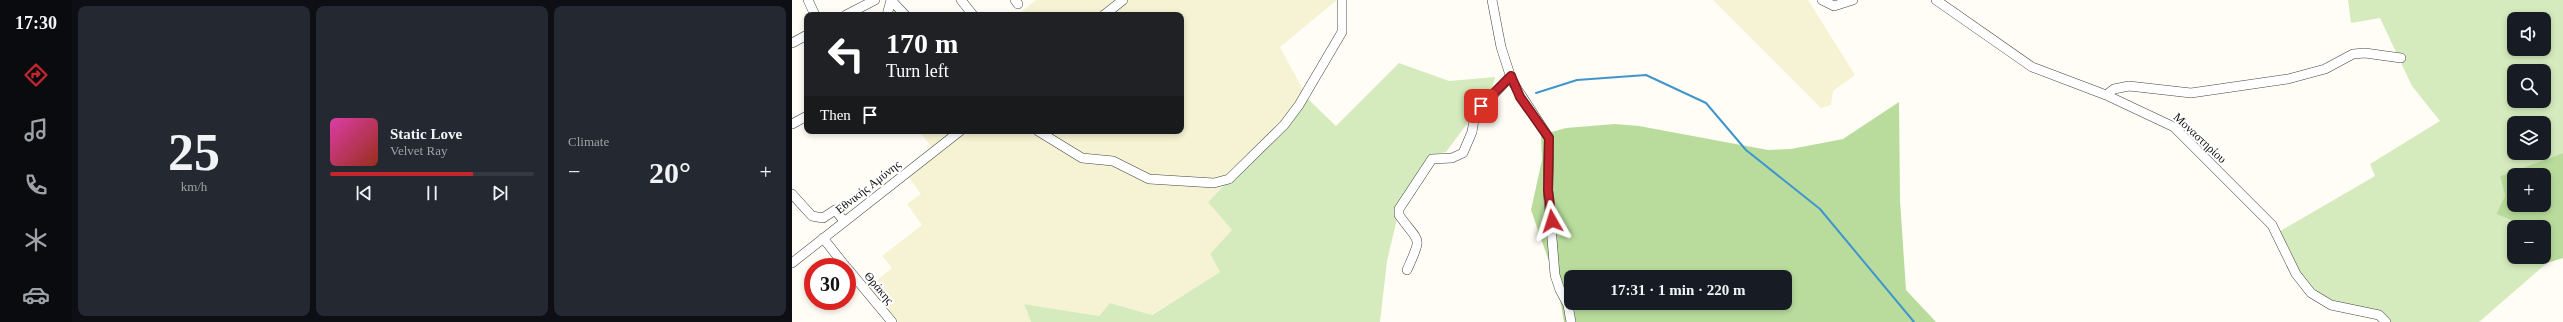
<!DOCTYPE html>
<meta charset="utf-8">
<style>
body{margin:0;font-family:"Times New Roman",serif;background:#242831;color:#f1f3f6;height:100vh;display:flex;flex-direction:column;font-size:15px;white-space:nowrap}
*{box-sizing:border-box;margin:0}
p{font-size:13px;color:#9ea1a6}
.icon{flex:none;width:22px;height:22px;fill:none;stroke:currentColor;stroke-width:2;stroke-linecap:round;stroke-linejoin:round}
.map{position:relative;flex:1;overflow:hidden}
.sheet{display:flex;flex-direction:column;gap:6px;padding:6px;background:#0d0f14;width:720px}
.sheet>*{flex:none}
.hud{position:absolute;left:12px;top:12px;width:380px;height:122px;border-radius:8px;box-shadow:0 2px 6px #0003;background:#202124;color:#fff;overflow:hidden}
.fabs{position:absolute;left:1715px;top:12px;display:grid;gap:8px}
.fabs a{display:grid;place-items:center;width:44px;height:44px;border-radius:8px;background:#171b24;box-shadow:0 2px 6px #0003;font-size:20px}
.speed{position:absolute;left:12px;top:258px;display:flex;gap:8px;font-size:20px;font-weight:700;text-align:center}
.speed>*{display:grid;place-content:center;width:52px;height:52px;border-radius:50%;background:#171b24;box-shadow:0 2px 6px #0003;line-height:1}
.speed .limit{border:6px solid #d22;background:#fff;color:#111}
.pin{position:absolute;display:grid;place-items:center;width:34px;height:34px;color:#fff;margin:-17px;border-radius:8px;box-shadow:0 2px 6px #0006}
.me{position:absolute;width:44px;margin:-22px;rotate:354deg;stroke-linejoin:round;filter:drop-shadow(0 0 3px #0008)}
.turn{display:flex;align-items:center;gap:14px;height:84px;padding:0 16px;font-size:18px}
.turn .icon{width:52px;height:52px;stroke-width:2.5}
.turn b{display:block;font-size:28px;line-height:34px}
.then{display:flex;align-items:center;height:38px;padding:0 16px;background:#0003;gap:8px;font-size:15px}
.big{font-size:30px;font-weight:700;line-height:1.1}
.sheet .card{flex:1;display:flex;flex-direction:column;justify-content:center;gap:6px;min-width:0;padding:0 14px;border-radius:8px;background:#242831}
.sheet .dial{align-items:center;gap:0}
.dial b{font-size:52px;line-height:1}
.song{display:flex;align-items:center;gap:12px}
.cover{width:48px;height:48px;border-radius:6px;background:linear-gradient(135deg,hsl(320 70% 55%),hsl(10 70% 35%))}
.played{height:4px;border-radius:2px;background:linear-gradient(90deg,#c4262e 70%,#363941 70%)}
.keys{display:flex;justify-content:space-around;direction:ltr}
.heat{display:flex;justify-content:space-between;align-items:center;font-size:22px;direction:ltr}
.sheet .tiles{flex:1;display:grid;gap:6px;grid-template-columns:repeat(3,1fr)}
.trip{position:absolute;left:772px;top:270px;width:228px;height:40px;border-radius:8px;background:#171b24;box-shadow:0 2px 6px #0003;font-weight:700;line-height:40px;text-align:center}
main{display:flex;flex:1;min-height:0}
.menu{display:flex;flex-direction:column;width:72px;justify-content:space-around;align-items:center;background:#090b0e;color:#9ea1a6}
.menu .icon{width:28px;height:28px}
.menu .on{color:#c4262e}
.menu b{font-size:18px;color:#f1f3f6}
.map>svg:first-child{display:block}
</style>
<main>
<nav class="menu">
<b>17:30</b>
<svg class="icon on" aria-label="directions" viewBox="0 0 24 24"><path d="M12 3l9 9-9 9-9-9zM9 14v-3h6M13 9l2 2-2 2"/></svg>
<svg class="icon" aria-label="music" viewBox="0 0 24 24"><path d="M9 18V5l10-2v13"/><circle cx="6" cy="18" r="3"/><circle cx="16" cy="16" r="3"/></svg>
<svg class="icon" aria-label="phone" viewBox="0 0 24 24"><path d="M5 4h4l2 5-3 2q2 4 5 5l2-3 5 2v4C11 20 4 13 5 4z"/></svg>
<svg class="icon" aria-label="climate" viewBox="0 0 24 24"><path d="M12 3v18M4 7l16 10M4 17L20 7"/></svg>
<svg class="icon" aria-label="car" viewBox="0 0 24 24"><path d="M5 17H2v-5l4-1 3-4h7l3 4 3 1v5h-3M9 17h6M6 11h13"/><circle cx="7" cy="17" r="2"/><circle cx="17" cy="17" r="2"/></svg>
</nav>
<section class="sheet">
<div class="tiles">
<div class="card dial"><b>25</b><p>km/h</p></div>
<div class="card">
<div class="song"><i class="cover"></i><div><b>Static Love</b><p>Velvet Ray</p></div></div>
<div class="played"></div>
<div class="keys"><svg class="icon" aria-label="previous" viewBox="0 0 24 24"><path d="M18 5L8 12l10 7zM5 5v14"/></svg><svg class="icon" aria-label="pause" viewBox="0 0 24 24"><path d="M8 5v14M16 5v14"/></svg><svg class="icon" aria-label="next" viewBox="0 0 24 24"><path d="M6 5l10 7-10 7zM19 5v14"/></svg></div>
</div>
<div class="card"><p>Climate</p>
<div class="heat"><a>−</a><b class="big">20°</b><a>+</a></div>
</div>
</div>
</section>
<div class="map">
<svg width="1771" height="322" viewBox="0 0 1771 322">
<rect width="100%" height="100%" fill="#fffdf5"/>
<path fill="#f6f3d4" d="M 244,0 L 545,0 L 488,47 L 516,99 L 416,202 L 441,230 L 418,254 L 428,272 L 359,315 L 318,303 L 307,316 L 232,304 L 239,322 L 107,322 L 71,292 L 100,268 L 90,256 L 130,225 L 115,204 L 129,194 L 112,171 L 141,149 L 127,131 L 389,131 L 389,15 L 225,15 Z
M 921,0 L 1016,0 L 1063,75 L 1041,91 L 1039,105 L 1029,108 Z"/>
<path fill="#d5ebbd" fill-rule="evenodd" d="M 1556,0 L 1771,0 L 1771,153 L 1708,176 L 1713,196 L 1704,214 L 1736,227 L 1722,227 L 1722,257 L 1752,257 L 1752,253 L 1755,263 L 1687,322 L 1594,322 L 1539,305 L 1519,293 L 1485,233 L 1583,176 L 1578,164 L 1648,121 L 1620,86 L 1588,18 L 1559,23 ZM 1722,19 L 1752,19 L 1752,49 L 1722,49 ZM 1722,71 L 1752,71 L 1752,101 L 1722,101 ZM 1722,123 L 1752,123 L 1752,153 L 1722,153 Z
M 607,63 L 657,81 L 703,77 L 700,90 L 654,152 L 638,155 L 610,198 L 595,261 L 588,322 L 239,322 L 232,304 L 307,316 L 318,303 L 360,315 L 428,272 L 418,254 L 440,230 L 416,202 L 516,99 L 544,126 Z"/>
<path fill="#b9dc9c" fill-rule="evenodd" d="M 1107,102 L 1108,200 L 1114,290 L 1144,322 L 772,322 L 766,287 L 739,210 L 750,160 L 749,135 L 774,128 L 823,124 L 847,126 L 976,150 L 999,149 L 1051,139 ZM 779,277 L 993,277 L 993,303 L 779,303 Z
M 1771,153 L 1771,258 L 1755,263 L 1752,253 L 1752,227 L 1736,227 L 1704,214 L 1713,196 L 1708,176 ZM 1722,175 L 1752,175 L 1752,205 L 1722,205 Z"/>
<g fill="none" stroke-linecap="round" stroke-linejoin="round">
<path stroke="#3f96cf" stroke-width="2" d="M 744,93 L 785,80 L 854,75 L 914,103 L 954,150 L 1028,209 L 1122,322"/>
<defs>
<path id="minor" d="M 16,0 L 23,15
M 99,0 L 113,15
M 169,0 L 181,15
M 223,0 L 226,4
M 700,0 L 709,47 L 720,81 L 757,138 L 756,190 L 763,275 L 768,290 L 776,305 L 779,322
M 1030,0 L 1042,6 L 1061,0
M 1144,0 L 1240,67 L 1314,95 L 1382,127 L 1480,225 L 1504,274 L 1519,293 L 1539,305 L 1587,315 L 1594,322
M 54,15 L 83,0
M 95,15 L 99,0
M 312,15 L 331,0
M 0,43 L 15,35
M 1314,95 L 1322,89 L 1337,86 L 1399,93 L 1496,79 L 1533,69 L 1561,54 L 1573,53 L 1609,58
M 0,124 L 15,116
M 246,131 L 290,158 L 321,161 L 357,179 L 422,183 L 437,179 L 492,125 L 507,105 L 550,32 L 550,0
M 0,194 L 20,216 L 31,218 L 43,210 L 52,221
M 31,238 L 54,267
M 0,263 L 168,131
M 55,268 L 100,322
M 615,270 C 631,234 628,245 607,215 L 607,209 L 640,159 L 660,158 L 671,153 L 680,132 L 683,114 L 719,76"/>
</defs>
<use href="#minor" stroke="#444" stroke-width="10"/>
<use href="#minor" stroke="#fff" stroke-width="9"/>
</g>
<g fill="none" stroke-linecap="round" stroke-linejoin="round">
<defs>
<path id="route" d="M 689,106 L 719,76 L 728,97 L 757,138 L 756,190 L 760,221"/>
</defs>
<use href="#route" stroke="#7f191e" stroke-width="10"/>
<use href="#route" stroke="#c4262e" stroke-width="7"/>
</g>
<g text-anchor="middle" stroke-width="4" stroke-linejoin="round" paint-order="stroke">
<g font-size="12" fill="#111" stroke="#fff">
<text transform="translate(1408 138) rotate(43)" y="4">Μοναστηρίου</text>
<text transform="translate(76 187) rotate(-38)" y="4">Εθνικής Αμύνης</text>
<text transform="translate(87 288) rotate(50)" y="4">Θράκης</text>
</g>
</g>
</svg>
<div class="fabs">
<a><svg class="icon" aria-label="sound" viewBox="0 0 24 24"><path d="M4 9h4l5-4v14l-5-4H4zM17 9q2 3 0 6"/></svg></a>
<a><svg class="icon" aria-label="search" viewBox="0 0 24 24"><circle cx="10" cy="10" r="6"/><path d="M15 15l6 6"/></svg></a>
<a><svg class="icon" aria-label="layers" viewBox="0 0 24 24"><path d="M12 4l9 5-9 5-9-5zM3 14l9 5 9-5"/></svg></a>
<a>+</a>
<a>−</a>
</div>
<div class="speed"><div class="limit">30</div></div>
<div class="pin" style="left:689px;top:106px;background:#d93025"><svg class="icon" aria-label="arrive" viewBox="0 0 24 24"><path d="M6 21V4h12l-3 4 3 4H6"/></svg></div>
<svg class="me" style="left:760px;top:221px" viewBox="-20 -20 40 40"><path d="M0-17L14 15 0 8-14 15z" fill="#c4262e" stroke="#fff" stroke-width="4"/></svg>
<div class="trip">17:31 · 1 min · 220 m</div>
<div class="hud">
<div class="turn"><svg class="icon" aria-label="left" viewBox="0 0 24 24"><path d="M17 20v-9H6M10 6l-5 5 5 5"/></svg><div><b>170 m</b>Turn left</div></div>
<div class="then">Then<svg class="icon" aria-label="arrive" viewBox="0 0 24 24"><path d="M6 21V4h12l-3 4 3 4H6"/></svg></div>
</div>
</div>
</main>
